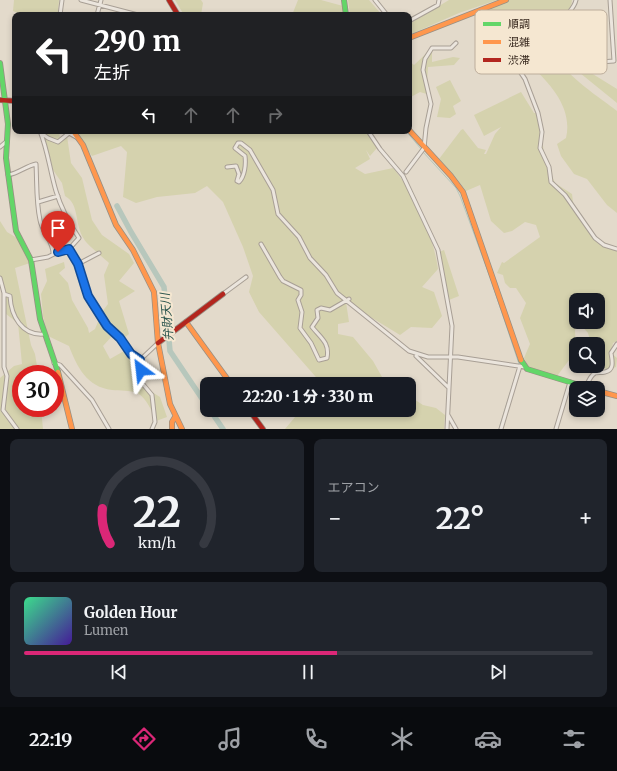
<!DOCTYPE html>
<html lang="ja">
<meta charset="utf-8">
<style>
body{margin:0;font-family:Merriweather,"Noto Sans JP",serif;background:#20242c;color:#f1f3f6;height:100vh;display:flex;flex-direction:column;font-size:15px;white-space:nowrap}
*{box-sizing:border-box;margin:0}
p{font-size:13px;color:#9ea1a6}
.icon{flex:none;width:22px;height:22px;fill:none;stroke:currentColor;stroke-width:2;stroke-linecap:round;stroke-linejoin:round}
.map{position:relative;height:429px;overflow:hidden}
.panel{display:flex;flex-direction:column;gap:10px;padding:10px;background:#0d0f14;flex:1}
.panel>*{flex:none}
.top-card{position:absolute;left:12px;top:12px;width:400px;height:122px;border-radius:8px;box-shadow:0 2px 6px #0003;background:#202124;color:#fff;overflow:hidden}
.tools{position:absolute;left:569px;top:293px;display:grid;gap:8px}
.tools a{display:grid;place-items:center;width:36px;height:36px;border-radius:8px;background:#171b24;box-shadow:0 2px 6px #0003;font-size:20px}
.speed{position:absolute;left:12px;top:365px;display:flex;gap:8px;font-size:20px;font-weight:700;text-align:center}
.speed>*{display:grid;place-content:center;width:52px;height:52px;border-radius:50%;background:#171b24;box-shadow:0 2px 6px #0003;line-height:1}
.speed .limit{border:6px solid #d22;background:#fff;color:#111}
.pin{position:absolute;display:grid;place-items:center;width:34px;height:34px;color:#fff;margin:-41px -17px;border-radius:50% 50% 50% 0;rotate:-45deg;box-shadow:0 0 4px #0007}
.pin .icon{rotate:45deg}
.me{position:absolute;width:44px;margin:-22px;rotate:330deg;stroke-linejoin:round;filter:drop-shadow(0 0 3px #0008)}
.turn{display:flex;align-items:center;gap:14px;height:84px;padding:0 16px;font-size:18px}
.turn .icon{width:52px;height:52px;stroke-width:2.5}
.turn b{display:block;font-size:28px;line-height:34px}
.lanes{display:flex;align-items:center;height:38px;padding:0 16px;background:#0003;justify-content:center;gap:20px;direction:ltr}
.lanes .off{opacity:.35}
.big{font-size:30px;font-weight:800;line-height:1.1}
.panel .widget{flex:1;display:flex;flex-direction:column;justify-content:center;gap:6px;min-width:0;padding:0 14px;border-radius:8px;background:#20242c}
.panel .dial{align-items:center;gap:0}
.dial svg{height:104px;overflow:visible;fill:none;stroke:#363941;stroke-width:7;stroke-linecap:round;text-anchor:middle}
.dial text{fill:#f1f3f6;stroke:none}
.song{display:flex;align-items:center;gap:12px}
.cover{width:48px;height:48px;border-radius:6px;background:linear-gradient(135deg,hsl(150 70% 55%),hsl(260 70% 35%))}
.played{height:4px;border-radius:2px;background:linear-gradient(90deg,#db2777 55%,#363941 55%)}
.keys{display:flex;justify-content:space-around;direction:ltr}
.heat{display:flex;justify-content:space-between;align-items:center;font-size:22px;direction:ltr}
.panel .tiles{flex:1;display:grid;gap:10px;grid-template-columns:1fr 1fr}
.widget:last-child{grid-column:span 2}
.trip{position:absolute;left:200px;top:377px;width:216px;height:40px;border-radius:8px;background:#171b24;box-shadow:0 2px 6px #0003;font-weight:800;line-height:40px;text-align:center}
.tab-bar{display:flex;height:64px;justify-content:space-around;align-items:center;background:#090b0e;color:#9ea1a6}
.tab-bar .icon{width:28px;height:28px}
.tab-bar .active{color:#db2777}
.tab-bar b{font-size:18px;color:#f1f3f6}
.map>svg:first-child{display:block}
</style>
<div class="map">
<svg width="617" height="429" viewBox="0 0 617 429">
<rect width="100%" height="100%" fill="#e3dacb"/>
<path fill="#d5d2ae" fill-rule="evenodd" d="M 14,0 L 59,0 L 58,13 L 58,15 L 23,15 L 13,11 Z
M 175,0 L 201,0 L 203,3 L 201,15 L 184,15 Z
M 298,0 L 321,0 L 343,6 L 343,15 L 292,15 Z
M 348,0 L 369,0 L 382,15 L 350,15 Z
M 449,0 L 497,0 L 459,13 L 409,35 L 409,24 Z
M 509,0 L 572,0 L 571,7 L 556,24 C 556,35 555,47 558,57 C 564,75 602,99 617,111 L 617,213 L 607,205 L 587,179 L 574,174 L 561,156 L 557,144 L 566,138 C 573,109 551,84 531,66 L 524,75 L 501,39 L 506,30 L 487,7 Z
M 432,48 L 432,62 L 453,57 L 460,58 L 454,65 L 428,67 L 427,83 L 430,95 L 420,92 L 409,98 L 409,61 L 414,65 Z
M 583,68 L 617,89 L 617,103 L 580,73 Z
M 450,80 L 461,101 L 453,106 L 456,114 L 450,118 L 437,117 L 441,99 L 436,87 Z
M 521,92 L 534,113 L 538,113 L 545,159 L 555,183 L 572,194 L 573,202 L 591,235 L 617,249 L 617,341 L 613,343 L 611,353 L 617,358 L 616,367 L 608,370 L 598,365 L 598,344 L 591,344 L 588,333 L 580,324 L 575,330 L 576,351 L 557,376 L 529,367 L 524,358 L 530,344 L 520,318 L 526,303 L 516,288 L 510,288 L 505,283 L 503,275 L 497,273 L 502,262 L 504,263 L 540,237 L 536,225 L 525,222 L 512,231 L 504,233 L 491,221 L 480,185 L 466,191 L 454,175 L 439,159 L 461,130 L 463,129 L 478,148 L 486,150 L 484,154 L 486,154 L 495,134 L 501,127 L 484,136 L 474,115 ZM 576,300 L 598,300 L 598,322 L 576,322 Z
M 43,131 L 59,131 L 60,138 L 67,136 L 71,163 L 82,178 L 92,220 L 102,235 L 129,254 L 134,263 L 119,281 L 135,291 L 119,301 L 129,334 L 123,339 L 113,335 L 103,346 L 110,359 L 124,351 L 137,361 L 134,381 L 160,397 L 167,417 L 156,421 C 152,412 147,398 137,393 C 130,390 120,391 112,390 C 87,387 77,367 69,346 L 48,336 L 43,316 L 41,294 L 47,281 L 45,269 L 64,262 L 65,268 L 59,273 L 68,283 L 72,300 L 88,328 L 89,333 L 95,329 L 102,312 L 108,304 L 104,275 L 109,263 C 104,258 86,244 84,239 C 74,224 80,204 65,196 L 62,183 L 53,170 Z
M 71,131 L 368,131 L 377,148 L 370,156 L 366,150 L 370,159 L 355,168 L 365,174 L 393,168 C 416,195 433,234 438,269 L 422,287 L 434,292 L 442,316 L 432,328 L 411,327 L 400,335 L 346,302 L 349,322 L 338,324 L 338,334 L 353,337 L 373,361 L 386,384 L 322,384 L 259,312 L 249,292 L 253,276 L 243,247 L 223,202 L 207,186 L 195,193 L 157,197 L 136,203 L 123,197 L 127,152 L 121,146 L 92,156 L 74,132 Z
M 0,221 L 7,232 L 17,238 L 27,254 L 30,263 L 15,268 L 31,345 L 35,354 L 38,372 L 38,374 L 21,374 L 21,408 L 41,408 L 43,429 L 0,429 L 0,378 L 14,366 L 22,364 L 18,323 L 6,314 C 6,300 7,288 0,276 Z
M 444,250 L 459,296 L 449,300 L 439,252 Z
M 409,396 L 423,405 L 436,408 L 445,415 L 444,429 L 285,429 L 301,410 L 409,410 Z"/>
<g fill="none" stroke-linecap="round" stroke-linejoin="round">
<path stroke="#b7c7bc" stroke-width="1" d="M 406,131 L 421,149
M 423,152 L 456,188 L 460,196 L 490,277 L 519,364
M 499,429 L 515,377"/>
<path stroke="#b7c7bc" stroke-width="5.5" d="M 117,206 L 131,232 L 164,287 L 170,351 L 207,406
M 210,410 L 223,429"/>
<defs>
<path id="street" d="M 81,0 L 138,15
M 375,0 L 387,15
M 576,0 C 574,10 565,14 562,23 C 560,29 561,36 561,42 C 563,70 594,62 614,61 L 610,0
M 475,12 L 500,42 L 525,79 L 538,113 L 542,132 L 540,148 L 549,167 L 551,182 L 565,195 L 595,238 L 604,245 L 617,249
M 60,15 L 62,0
M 97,15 L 101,0
M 409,21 L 438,5 L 439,0
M 368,131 L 380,149 L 403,176 L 438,250 L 452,326 L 447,429
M 41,133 L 48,138 L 58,142 L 69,133 L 76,137
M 0,147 L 6,142
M 227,167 L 236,166 L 239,174 L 237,181 L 239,182 C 245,176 246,164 245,156 L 235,148 L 238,143 L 241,143 L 250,150 L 273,190 L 278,214 L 299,237 L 310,258 L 326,275 L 337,293 L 409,351 L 428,357 L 458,357 L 525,367
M 406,172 L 424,148 L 426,128 L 431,104 L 423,70 L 425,59 L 432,48 L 451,48 L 456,43
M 8,175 C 19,173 26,166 36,164 C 37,182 36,202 40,220 C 42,232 54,243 53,254
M 38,202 L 58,196
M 261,244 L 280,277 L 283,281 L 301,290 L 301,295 L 298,300 L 302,312 L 300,328 L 311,343 L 319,360 L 327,358 C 330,343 321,338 312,327 L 318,318 L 317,310 L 321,308 L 330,310 L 349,299
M 69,249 L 78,264 L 88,296 L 107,326 L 120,338 L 131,354 L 140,360
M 31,260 L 48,257 L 58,252 L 69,249 L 79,238 C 69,223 61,208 56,191 C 50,171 48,151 40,131
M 78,264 L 99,253
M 0,278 L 4,293 L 4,367 L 7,376 L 3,410 L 17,429
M 4,294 L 10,296 C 11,316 22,336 44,334
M 223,294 L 246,277
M 416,356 L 448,387
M 54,363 L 60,365 L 92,400 L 109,429
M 586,387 C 588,382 590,376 595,373 C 598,372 601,373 605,372 C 615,370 612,360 611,353 L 617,344
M 448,415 L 456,429
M 152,429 L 155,422 L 152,395 L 142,383 L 140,360 L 158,343
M 501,429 L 520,366
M 556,429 L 570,382"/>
<path id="fast" d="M 344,0 L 346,15
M 0,63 L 8,124 L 6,158 L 16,231 L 31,260 L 40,319 L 58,372
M 521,360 L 527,369 L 589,388"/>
<path id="slow" d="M 409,38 L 506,0
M 409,130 L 451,176 L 463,192 L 521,360
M 73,131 L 83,145 L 116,225 L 133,250 L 154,292 L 158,343 L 170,404 L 182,429
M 186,322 L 231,384
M 58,372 L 72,429
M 598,391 L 617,396
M 172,429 L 172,422 L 175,417"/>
<path id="jam" d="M 169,0 L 178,15
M 0,100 L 15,101
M 158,343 L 223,294
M 249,410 L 263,429"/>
</defs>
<use href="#street" stroke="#a89f95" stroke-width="5"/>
<use href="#fast" stroke="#988f84" stroke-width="6"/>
<use href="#slow" stroke="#988f84" stroke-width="6"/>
<use href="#jam" stroke="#988f84" stroke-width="6"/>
<use href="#street" stroke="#ebe5dd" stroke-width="3"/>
<use href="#fast" stroke="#63d668" stroke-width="4.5"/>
<use href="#slow" stroke="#ff974d" stroke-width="4.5"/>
<use href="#jam" stroke="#b3261e" stroke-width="4.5"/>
</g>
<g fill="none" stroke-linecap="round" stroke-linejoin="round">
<defs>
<path id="route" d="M 58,252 L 69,249 L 78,264 L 88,296 L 107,326 L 120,338 L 131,354 L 140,360 L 141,370"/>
</defs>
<use href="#route" stroke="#114b97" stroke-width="10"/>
<use href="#route" stroke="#1a73e8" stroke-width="7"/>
</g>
<g text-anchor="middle" stroke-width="4" stroke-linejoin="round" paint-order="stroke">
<g font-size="12" font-style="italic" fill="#2d564f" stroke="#f5e7d1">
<text transform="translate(167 317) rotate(-95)" y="4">弁財天川</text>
</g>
</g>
<rect x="475" y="10" width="132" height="64" rx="6" fill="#f5e7d1" stroke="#bcad9b" stroke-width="1"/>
<rect x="483" y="22" width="18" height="4" fill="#63d668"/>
<rect x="483" y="40" width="18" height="4" fill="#ff974d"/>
<rect x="483" y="58" width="18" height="4" fill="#b3261e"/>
<g font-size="11" fill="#36271d">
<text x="508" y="28">順調</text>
<text x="508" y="46">混雑</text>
<text x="508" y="64">渋滞</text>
</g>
</svg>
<div class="tools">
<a><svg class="icon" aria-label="sound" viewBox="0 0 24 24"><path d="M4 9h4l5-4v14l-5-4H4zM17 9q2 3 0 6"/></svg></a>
<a><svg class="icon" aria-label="search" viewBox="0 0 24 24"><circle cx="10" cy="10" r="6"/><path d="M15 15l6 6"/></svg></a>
<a><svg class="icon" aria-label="layers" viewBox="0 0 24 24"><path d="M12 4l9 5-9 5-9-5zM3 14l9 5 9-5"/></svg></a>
</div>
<div class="speed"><div class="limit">30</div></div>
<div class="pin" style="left:58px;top:252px;background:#d93025"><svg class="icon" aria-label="arrive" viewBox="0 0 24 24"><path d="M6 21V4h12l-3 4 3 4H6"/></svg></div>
<svg class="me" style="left:141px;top:370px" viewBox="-20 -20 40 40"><path d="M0-17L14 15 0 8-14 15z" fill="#1a73e8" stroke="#fff" stroke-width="4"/></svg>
<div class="trip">22:20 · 1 分 · 330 m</div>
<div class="top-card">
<div class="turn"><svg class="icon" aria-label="left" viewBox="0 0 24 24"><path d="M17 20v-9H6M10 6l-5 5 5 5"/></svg><div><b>290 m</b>左折</div></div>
<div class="lanes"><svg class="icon" aria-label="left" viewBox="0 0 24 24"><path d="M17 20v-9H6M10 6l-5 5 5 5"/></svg><svg class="icon off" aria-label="ahead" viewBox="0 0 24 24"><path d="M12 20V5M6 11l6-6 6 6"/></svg><svg class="icon off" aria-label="ahead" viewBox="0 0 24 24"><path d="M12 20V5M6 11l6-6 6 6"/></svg><svg class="icon off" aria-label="right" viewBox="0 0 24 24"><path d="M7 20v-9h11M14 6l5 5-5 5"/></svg></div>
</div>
</div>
<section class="panel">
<div class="tiles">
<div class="widget dial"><svg viewBox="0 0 100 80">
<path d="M14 69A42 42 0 1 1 86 69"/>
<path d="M14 69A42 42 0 0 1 8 42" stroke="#db2777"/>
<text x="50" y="56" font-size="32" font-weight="700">22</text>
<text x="50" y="72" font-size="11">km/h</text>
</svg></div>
<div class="widget"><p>エアコン</p>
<div class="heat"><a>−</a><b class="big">22°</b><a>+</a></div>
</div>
<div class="widget">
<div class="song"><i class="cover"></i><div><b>Golden Hour</b><p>Lumen</p></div></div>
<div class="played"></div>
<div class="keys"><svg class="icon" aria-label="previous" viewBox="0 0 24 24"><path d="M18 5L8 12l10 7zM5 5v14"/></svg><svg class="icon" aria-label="pause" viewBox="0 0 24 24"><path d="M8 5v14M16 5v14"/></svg><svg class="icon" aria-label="next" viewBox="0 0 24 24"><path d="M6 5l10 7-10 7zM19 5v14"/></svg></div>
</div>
</div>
</section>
<nav class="tab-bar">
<b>22:19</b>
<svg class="icon active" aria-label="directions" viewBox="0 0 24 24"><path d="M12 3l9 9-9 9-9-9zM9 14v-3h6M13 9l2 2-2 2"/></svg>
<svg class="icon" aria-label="music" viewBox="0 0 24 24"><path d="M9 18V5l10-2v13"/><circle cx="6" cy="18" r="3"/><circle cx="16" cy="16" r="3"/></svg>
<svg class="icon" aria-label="phone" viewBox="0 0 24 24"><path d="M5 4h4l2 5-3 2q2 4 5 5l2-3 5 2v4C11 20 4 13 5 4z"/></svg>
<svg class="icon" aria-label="climate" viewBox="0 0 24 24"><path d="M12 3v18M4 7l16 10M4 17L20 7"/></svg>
<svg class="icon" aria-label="car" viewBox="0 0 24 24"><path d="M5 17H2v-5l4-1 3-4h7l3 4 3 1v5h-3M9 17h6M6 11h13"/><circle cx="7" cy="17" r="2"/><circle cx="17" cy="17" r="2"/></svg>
<svg class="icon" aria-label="filters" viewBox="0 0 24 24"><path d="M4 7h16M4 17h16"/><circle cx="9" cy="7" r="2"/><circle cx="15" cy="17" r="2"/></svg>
</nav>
